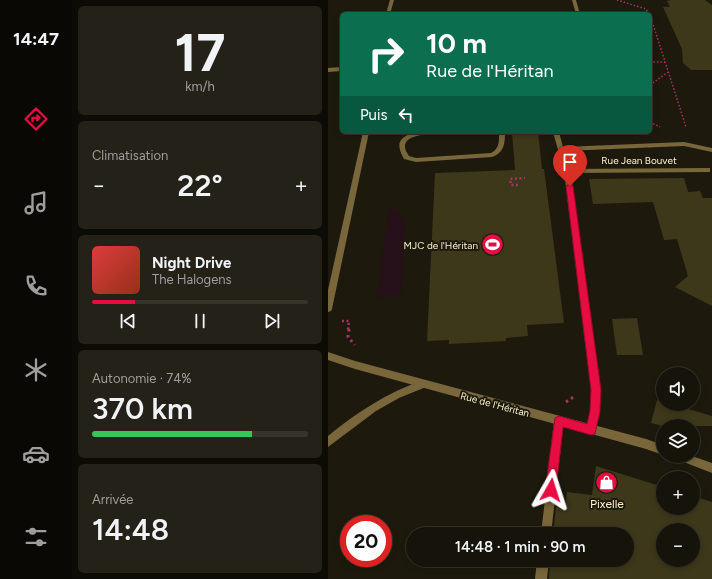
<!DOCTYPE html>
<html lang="fr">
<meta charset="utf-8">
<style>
body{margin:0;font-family:Figtree,sans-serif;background:#232118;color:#f1f3f6;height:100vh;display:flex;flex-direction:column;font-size:15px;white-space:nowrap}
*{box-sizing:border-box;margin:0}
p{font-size:13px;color:#9e9e9c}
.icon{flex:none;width:22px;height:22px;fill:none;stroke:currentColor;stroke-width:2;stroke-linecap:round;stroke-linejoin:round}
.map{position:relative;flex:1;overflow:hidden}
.details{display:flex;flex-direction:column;gap:6px;padding:6px;background:#0c0b06;width:256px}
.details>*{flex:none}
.top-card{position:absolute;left:12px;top:12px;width:312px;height:122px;border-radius:6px;box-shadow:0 2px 6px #0003,0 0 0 1px #35332b;background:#0b6e4f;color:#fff;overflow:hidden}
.tools{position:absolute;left:328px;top:367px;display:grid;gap:8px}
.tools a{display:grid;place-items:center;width:44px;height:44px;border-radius:50%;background:#16140a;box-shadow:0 2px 6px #0003,0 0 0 1px #35332b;font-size:20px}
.speed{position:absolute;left:12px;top:515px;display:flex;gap:8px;font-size:20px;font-weight:700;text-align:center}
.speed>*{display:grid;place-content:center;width:52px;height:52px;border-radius:50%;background:#16140a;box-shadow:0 2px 6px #0003,0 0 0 1px #35332b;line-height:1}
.speed .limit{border:6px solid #d22;background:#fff;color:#111}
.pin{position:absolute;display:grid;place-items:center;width:34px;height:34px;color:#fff;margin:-41px -17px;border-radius:50% 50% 50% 0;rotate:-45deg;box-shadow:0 0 4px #0007}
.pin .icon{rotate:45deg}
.me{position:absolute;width:44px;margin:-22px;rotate:6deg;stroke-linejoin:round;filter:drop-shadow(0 0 3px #0008)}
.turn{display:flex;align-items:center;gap:14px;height:84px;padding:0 20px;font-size:18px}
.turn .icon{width:52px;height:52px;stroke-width:2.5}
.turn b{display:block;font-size:28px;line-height:34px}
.then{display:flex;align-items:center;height:38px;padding:0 20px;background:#0003;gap:8px;font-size:15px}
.big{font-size:30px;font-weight:600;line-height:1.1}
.details .card{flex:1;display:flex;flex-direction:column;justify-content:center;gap:6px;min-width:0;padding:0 14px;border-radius:6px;background:#232118}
.details .dial{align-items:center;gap:0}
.dial b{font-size:52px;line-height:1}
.song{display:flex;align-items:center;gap:12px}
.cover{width:48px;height:48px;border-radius:6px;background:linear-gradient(135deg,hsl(0 70% 55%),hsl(10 70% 35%))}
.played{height:4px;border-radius:2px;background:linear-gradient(90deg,#e70c41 20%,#35332b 20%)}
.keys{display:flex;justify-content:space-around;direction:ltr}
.heat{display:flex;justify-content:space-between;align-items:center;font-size:22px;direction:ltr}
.charge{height:6px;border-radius:3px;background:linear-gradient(90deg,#34c759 74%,#35332b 0)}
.trip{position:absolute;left:78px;top:527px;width:228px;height:40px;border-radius:20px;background:#16140a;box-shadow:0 2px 6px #0003,0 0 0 1px #35332b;font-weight:600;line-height:40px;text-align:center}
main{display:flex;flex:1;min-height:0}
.menu{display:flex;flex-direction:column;width:72px;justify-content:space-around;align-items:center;background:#090804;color:#9e9e9c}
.menu .icon{width:28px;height:28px}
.menu .on{color:#e70c41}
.menu b{font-size:18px;color:#f1f3f6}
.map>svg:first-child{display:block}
</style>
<main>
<nav class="menu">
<b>14:47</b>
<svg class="icon on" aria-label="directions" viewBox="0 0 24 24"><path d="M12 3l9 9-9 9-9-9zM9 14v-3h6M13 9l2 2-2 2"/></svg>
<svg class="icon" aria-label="music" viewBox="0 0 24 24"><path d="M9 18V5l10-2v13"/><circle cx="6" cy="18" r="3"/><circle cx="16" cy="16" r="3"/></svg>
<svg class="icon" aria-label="phone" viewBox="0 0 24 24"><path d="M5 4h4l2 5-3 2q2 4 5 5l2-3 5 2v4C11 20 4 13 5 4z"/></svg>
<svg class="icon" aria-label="climate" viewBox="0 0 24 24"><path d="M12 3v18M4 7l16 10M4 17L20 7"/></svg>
<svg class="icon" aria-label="car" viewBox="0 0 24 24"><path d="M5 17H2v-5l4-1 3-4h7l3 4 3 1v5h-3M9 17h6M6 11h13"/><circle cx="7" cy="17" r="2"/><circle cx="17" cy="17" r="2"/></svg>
<svg class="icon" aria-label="filters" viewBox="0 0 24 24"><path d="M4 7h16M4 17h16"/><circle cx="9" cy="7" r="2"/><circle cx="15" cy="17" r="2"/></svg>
</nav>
<section class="details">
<div class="card dial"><b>17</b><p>km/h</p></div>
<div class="card"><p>Climatisation</p>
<div class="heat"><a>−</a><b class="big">22°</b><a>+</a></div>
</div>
<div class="card">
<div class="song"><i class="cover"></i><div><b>Night Drive</b><p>The Halogens</p></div></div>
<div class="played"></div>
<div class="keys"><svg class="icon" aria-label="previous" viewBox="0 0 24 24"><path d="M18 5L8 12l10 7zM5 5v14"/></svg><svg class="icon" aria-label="pause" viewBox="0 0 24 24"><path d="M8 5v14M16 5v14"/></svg><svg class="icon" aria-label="next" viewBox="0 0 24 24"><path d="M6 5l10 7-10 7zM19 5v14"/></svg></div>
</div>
<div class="card"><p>Autonomie · 74%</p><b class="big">370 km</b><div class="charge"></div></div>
<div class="card"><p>Arrivée</p><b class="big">14:48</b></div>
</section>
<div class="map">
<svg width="384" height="579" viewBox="0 0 384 579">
<rect width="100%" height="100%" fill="#1d1a0d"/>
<path fill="#261019" d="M 61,206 L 71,213 L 77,226 L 73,295 L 49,298 Z"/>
<path fill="#3d381a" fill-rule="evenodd" d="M 343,0 L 377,0 L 384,5 L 384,70 L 363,70 L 355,63 L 354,49 L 335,7 L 342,7 L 339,1 Z
M 184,132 L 210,132 L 214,169 L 216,169 L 236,323 L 199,325 L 200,336 L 178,338 L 178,341 L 121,344 L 121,340 L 99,341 L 107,173 L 187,170 Z
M 356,178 L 360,192 L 372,191 L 375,198 L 384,198 L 384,306 L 347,287 L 360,276 L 349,239 L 336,240 L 325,202 L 265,204 L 261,179 Z
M 309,318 L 315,355 L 289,355 L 284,319 Z
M 329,400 L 335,402 L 335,404 L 343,404 L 384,416 L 384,426 L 335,426 L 323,423 Z
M 268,466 L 335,487 L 335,508 L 365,508 L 365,496 L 384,502 L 384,579 L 221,579 L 222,560 L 299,560 L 299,534 L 225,534 L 228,507 L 237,508 L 239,492 L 264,495 ZM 335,530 L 365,530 L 365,560 L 335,560 Z"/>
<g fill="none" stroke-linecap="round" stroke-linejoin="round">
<path stroke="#a83362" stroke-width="1.5" stroke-dasharray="1.5 2" stroke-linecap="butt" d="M 289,0 L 318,9 L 321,14
M 322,15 L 358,127
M 322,62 L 337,62
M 322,85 L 340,72
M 322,122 L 332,127"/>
<path stroke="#a83362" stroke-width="2.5" stroke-dasharray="2 2.5" stroke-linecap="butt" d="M 190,185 L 183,185 L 182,179 L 197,178
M 14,321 L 21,321 L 20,330"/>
<path stroke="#a83362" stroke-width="3" stroke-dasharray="2.5 3.5" stroke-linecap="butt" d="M 21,329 L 20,337 L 27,345
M 238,402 L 247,396"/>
<path fill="#79663a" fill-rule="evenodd" d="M 244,0 L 248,0 L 252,14 L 248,14 Z
M 88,132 L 129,132 L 126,134 C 115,134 76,131 77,147 C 77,150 80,154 81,156 L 88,158 L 163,153 C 172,148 171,141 171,132 L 177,132 C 177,144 176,153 164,157 L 88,162 L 76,159 C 67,143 71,137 88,132 Z
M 225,132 L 231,132 L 235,147 L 356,142 L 384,148 L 384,152 L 356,146 L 237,151 L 242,171 L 239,173 L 236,171 Z
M 95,380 L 98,381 L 100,384 L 98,387 L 71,398 L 48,411 L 0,447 L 0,436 C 29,412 59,393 95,380 Z
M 231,417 L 234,418 L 236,421 L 223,534 L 213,534 L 226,421 L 228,418 Z
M 209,560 L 221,560 L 219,579 L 207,579 Z"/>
<path fill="#79663a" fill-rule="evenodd" d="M 62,0 L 66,0 L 62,14 L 58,14 Z
M 14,67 L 14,71 L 0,72 L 0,68 Z
M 35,132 L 41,132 L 4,309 L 3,311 L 0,312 L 0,290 Z
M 380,168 L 382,168 L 382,172 L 243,173 L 273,390 C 272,404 272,420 266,433 L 263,434 L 260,433 L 258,430 L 262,411 L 263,390 L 236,171 L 239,169 Z"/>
<path fill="#79663a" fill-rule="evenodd" d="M 0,352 L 27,361 L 318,439 L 335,445 L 335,455 L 318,449 L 27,369 L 0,360 Z
M 346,456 L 364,456 L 384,463 L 384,473 L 348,459 Z"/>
</g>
<path fill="#e70c41" stroke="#96082a" d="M 242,184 L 245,186 L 273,390 L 272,411 L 267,434 L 263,435 L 235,427 L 228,490 L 227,494 L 223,496 L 218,494 L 217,490 L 227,418 L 231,416 L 259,424 L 262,411 L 263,390 L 238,186 Z"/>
<defs>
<symbol id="stadium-disc" viewBox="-11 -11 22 22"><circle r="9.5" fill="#e70c41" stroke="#1d1a0d"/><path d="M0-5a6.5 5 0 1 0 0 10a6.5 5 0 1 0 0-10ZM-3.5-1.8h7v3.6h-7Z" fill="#fff"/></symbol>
<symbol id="shop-disc" viewBox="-11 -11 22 22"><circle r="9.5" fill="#e70c41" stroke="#1d1a0d"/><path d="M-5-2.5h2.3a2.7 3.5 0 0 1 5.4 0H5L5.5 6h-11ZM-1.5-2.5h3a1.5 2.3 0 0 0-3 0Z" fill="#fff"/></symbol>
</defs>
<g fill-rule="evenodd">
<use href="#stadium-disc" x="152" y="232" width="25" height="25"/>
<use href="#shop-disc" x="266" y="470" width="25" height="25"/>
</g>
<g text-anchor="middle" stroke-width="4" stroke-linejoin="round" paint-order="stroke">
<g font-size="10" fill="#fcf1cb" stroke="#1d1a0d">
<text x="311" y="164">Rue Jean Bouvet</text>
<text transform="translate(167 404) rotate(15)" y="4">Rue de l'Héritan</text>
</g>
<g font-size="10" fill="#fcf1cb" stroke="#1d1a0d" text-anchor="end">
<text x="150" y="249">MJC de l'Héritan</text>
</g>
<g font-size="12" fill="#fcf1cb" stroke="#1d1a0d">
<text x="279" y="508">Pixelle</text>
</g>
</g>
</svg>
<div class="tools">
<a><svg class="icon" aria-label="sound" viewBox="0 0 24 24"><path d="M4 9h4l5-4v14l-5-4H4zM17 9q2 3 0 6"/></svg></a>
<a><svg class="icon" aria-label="layers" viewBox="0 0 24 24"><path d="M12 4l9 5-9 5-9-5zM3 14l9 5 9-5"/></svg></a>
<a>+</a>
<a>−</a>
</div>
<div class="speed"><div class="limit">20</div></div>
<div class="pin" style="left:242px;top:186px;background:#d93025"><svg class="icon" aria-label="arrive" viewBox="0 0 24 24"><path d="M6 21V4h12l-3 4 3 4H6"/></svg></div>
<svg class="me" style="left:223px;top:490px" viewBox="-20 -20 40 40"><path d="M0-17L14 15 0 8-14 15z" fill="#e70c41" stroke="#fff" stroke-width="4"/></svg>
<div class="trip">14:48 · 1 min · 90 m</div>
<div class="top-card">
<div class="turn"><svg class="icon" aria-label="right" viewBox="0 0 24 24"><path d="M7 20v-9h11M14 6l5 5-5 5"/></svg><div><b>10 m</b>Rue de l'Héritan</div></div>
<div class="then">Puis<svg class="icon" aria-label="left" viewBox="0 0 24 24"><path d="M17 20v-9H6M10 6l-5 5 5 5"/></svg></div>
</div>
</div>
</main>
